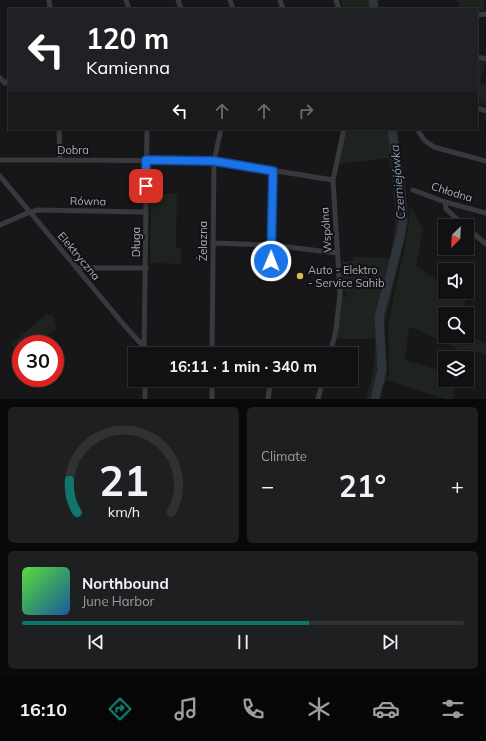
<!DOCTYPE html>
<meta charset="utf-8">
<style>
body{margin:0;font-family:Mulish,sans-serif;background:#1e1f21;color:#f1f3f6;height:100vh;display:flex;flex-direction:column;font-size:15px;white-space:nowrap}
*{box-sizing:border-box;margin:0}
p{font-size:13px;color:#9c9da0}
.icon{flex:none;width:22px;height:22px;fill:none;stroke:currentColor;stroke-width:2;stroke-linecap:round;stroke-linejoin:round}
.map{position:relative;height:399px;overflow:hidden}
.panel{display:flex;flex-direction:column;gap:8px;padding:8px;background:#09090a;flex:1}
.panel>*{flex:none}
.banner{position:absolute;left:8px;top:8px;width:470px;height:122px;border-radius:0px;box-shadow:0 1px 3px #0004,0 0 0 1px #303133;background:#202124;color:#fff;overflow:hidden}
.needle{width:26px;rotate:204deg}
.buttons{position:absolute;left:438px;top:219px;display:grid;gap:8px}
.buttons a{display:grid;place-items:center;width:36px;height:36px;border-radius:0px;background:#111113;box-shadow:0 1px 3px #0004,0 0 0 1px #303133;font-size:20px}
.speed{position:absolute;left:12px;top:335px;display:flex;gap:8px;font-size:20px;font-weight:700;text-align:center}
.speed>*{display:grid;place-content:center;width:52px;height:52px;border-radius:50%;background:#111113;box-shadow:0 1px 3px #0004,0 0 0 1px #303133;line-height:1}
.speed .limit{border:6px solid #d22;background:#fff;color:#111}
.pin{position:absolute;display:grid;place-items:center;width:34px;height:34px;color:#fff;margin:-17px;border-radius:8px;box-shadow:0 2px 6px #0006}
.me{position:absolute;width:44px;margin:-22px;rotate:1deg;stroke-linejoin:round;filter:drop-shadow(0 0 3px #0008)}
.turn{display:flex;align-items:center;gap:14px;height:84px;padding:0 12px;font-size:18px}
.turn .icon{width:52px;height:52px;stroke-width:2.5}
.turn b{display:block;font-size:28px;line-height:34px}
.lanes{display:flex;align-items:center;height:38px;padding:0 12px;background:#0003;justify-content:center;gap:20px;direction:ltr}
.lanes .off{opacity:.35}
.big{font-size:30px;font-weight:700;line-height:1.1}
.panel .tile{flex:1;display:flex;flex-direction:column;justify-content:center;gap:6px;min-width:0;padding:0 14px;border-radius:6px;background:#1e1f21}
.panel .dial{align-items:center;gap:0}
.dial svg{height:104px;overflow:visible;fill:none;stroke:#303133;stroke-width:7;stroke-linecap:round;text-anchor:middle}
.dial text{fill:#f1f3f6;stroke:none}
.song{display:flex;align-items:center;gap:12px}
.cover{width:48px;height:48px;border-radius:6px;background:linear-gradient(135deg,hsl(110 70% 55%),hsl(210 70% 35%))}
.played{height:4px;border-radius:2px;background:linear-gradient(90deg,#0f766e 65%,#303133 65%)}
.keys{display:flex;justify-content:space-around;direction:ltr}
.heat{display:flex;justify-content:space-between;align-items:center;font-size:22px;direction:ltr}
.panel .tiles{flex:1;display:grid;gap:8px;grid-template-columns:1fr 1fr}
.tile:last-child{grid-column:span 2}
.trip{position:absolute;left:128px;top:347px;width:230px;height:40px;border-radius:0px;background:#111113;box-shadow:0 1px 3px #0004,0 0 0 1px #303133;font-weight:700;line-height:40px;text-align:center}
.tabs{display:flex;height:64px;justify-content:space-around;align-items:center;background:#070708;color:#9c9da0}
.tabs .icon{width:28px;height:28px}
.tabs .selected{color:#0f766e}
.tabs b{font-size:18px;color:#f1f3f6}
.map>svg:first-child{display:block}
</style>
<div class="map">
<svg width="486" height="399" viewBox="0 0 486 399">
<rect width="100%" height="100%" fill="#171719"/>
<path fill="#1e231f" d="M 341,0 L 377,0 L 378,9 L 344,9 Z
M 457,0 L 484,0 L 484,11 L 477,11 L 477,9 L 461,9 Z
M 477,61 L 485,63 L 480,82 L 486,84 L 486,104 L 477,102 Z
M 346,129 L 397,129 L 408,213 L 402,250 L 385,324 L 387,377 L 378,399 L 366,399 C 373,379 375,360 375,339 L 336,339 L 342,297 L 347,297 L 346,292 L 342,291 L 342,262 L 352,261 L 353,257 L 390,258 L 396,215 L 389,158 L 339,164 Z
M 151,193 L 177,194 L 176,248 L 181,249 L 181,264 L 150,263 Z
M 411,207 L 423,229 L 416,266 L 445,286 L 445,292 L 454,292 L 466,300 L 460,314 L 445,314 L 445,336 L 467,336 L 467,334 L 486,344 L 486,355 L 465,348 L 464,352 L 414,328 L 409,328 L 405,360 L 445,372 L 445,380 L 457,380 L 452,399 L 446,399 L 386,380 L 389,375 L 388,323 L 404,250 Z
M 47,314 L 54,316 L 55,320 L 54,323 L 56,326 L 56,329 L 37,344 L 21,344 L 21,357 L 17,359 L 9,356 L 10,353 L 16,350 L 11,344 Z"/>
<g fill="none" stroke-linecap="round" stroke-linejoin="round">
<path stroke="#2f343b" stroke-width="9" d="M 373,0 L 374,9
M 375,399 L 382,370 L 379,317 L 400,238 L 403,220 L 401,189 L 392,129"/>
<path stroke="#38393d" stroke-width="5" d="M 49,0 L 50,9
M 126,0 L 129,9
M 178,0 L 181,9
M 230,0 L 233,9
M 280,0 L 283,9
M 336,0 L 339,9
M 477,15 L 486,14
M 477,57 L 486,59
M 0,78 L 5,83 L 9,80
M 477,108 L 486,111
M 59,129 L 60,160
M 417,129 L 424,140 L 434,147 L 486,161
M 0,160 L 60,160 L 214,161 L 333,180
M 0,176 L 124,325 L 144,347
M 413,190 L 445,202 L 486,213
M 445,202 L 446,209 L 465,226
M 0,225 L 30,212 L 38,210 L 146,212
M 467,228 L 486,244
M 213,243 L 272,245 L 337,253
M 76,268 L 146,268
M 271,276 L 273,171
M 144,354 L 147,129
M 212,354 L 214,161 L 221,129
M 330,354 L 336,330 L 340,294 L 333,180 L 344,129
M 145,380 L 145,399
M 212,399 L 212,380
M 268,399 L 271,380
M 318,399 L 323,380"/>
</g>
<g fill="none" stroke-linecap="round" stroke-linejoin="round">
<defs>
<path id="route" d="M 146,186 L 146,160 L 214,161 L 273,171 L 271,261"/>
</defs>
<use href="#route" stroke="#114b97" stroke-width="10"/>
<use href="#route" stroke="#1a73e8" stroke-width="7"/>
</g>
<circle fill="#dcb84c" stroke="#121214" stroke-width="1.5" cx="300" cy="276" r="4"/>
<g text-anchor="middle" stroke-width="4" stroke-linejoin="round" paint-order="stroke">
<g font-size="11" fill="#abadb7" stroke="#121214">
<text x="73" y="154">Dobra</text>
<text transform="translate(452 192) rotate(17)" y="4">Chłodna</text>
<text transform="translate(88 201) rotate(1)" y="4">Równa</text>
<text transform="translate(326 230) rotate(-94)" y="4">Wspólna</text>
<text transform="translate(203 241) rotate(-90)" y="4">Żelazna</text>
<text transform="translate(136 242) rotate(-90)" y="4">Długa</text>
<text transform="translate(79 256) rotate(50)" y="4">Elektryczna</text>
</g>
<g font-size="11" fill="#abadb7" stroke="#121214" text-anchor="start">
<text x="308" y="274">Auto - Elektro<tspan x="308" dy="13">- Service Sahib</tspan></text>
</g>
<g font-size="12" font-style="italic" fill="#8698ad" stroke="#121214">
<text transform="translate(398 182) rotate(-95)" y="4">Czerniejówka</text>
</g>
</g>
</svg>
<div class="buttons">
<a><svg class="needle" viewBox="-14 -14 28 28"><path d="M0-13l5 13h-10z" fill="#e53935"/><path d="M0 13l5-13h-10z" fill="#9c9da0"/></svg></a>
<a><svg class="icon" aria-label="sound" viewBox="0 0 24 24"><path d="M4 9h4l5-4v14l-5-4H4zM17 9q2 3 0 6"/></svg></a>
<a><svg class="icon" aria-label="search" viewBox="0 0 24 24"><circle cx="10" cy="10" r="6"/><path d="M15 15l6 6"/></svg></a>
<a><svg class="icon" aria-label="layers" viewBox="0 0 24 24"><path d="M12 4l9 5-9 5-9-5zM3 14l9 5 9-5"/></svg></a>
</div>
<div class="speed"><div class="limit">30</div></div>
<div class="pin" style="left:146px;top:186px;background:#d93025"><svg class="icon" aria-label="arrive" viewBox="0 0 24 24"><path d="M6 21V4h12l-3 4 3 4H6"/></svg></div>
<svg class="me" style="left:271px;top:261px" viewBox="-20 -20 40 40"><circle r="17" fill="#1a73e8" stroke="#fff" stroke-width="3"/><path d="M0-11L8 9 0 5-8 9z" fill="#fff"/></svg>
<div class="trip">16:11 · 1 min · 340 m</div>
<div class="banner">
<div class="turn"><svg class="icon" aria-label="left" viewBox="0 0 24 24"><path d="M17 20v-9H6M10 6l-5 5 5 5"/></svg><div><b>120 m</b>Kamienna</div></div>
<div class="lanes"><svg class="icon" aria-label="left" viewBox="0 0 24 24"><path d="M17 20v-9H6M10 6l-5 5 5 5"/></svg><svg class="icon off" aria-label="ahead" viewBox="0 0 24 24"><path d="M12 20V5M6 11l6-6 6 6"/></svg><svg class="icon off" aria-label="ahead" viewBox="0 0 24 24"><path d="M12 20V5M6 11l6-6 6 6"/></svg><svg class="icon off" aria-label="right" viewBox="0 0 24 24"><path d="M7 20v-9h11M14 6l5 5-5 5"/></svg></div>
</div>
</div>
<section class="panel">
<div class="tiles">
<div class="tile dial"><svg viewBox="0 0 100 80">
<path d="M14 69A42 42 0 1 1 86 69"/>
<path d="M14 69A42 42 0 0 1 8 44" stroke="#0f766e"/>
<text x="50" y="56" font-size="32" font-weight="700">21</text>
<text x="50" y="72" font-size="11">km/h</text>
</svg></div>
<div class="tile"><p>Climate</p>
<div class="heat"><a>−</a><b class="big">21°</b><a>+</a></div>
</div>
<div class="tile">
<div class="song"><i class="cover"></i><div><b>Northbound</b><p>June Harbor</p></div></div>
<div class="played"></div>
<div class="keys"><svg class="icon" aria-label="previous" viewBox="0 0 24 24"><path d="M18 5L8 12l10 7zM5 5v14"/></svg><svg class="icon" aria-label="pause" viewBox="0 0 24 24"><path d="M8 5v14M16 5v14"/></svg><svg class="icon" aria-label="next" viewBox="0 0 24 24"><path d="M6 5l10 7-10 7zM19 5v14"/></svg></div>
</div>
</div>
</section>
<nav class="tabs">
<b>16:10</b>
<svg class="icon selected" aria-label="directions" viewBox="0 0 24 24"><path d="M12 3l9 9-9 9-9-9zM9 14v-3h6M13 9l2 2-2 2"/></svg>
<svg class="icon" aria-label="music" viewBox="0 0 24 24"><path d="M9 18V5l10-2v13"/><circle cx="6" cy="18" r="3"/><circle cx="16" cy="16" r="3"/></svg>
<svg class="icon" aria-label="phone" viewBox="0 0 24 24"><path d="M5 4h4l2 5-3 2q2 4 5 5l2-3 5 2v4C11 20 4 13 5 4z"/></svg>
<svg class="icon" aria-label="climate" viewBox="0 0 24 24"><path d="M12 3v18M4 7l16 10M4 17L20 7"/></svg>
<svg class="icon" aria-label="car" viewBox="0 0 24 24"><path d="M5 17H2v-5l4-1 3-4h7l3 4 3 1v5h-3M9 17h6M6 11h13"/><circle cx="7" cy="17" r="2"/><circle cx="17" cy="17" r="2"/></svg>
<svg class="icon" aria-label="filters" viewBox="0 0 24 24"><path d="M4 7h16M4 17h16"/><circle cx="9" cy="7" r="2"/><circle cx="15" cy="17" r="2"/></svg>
</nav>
